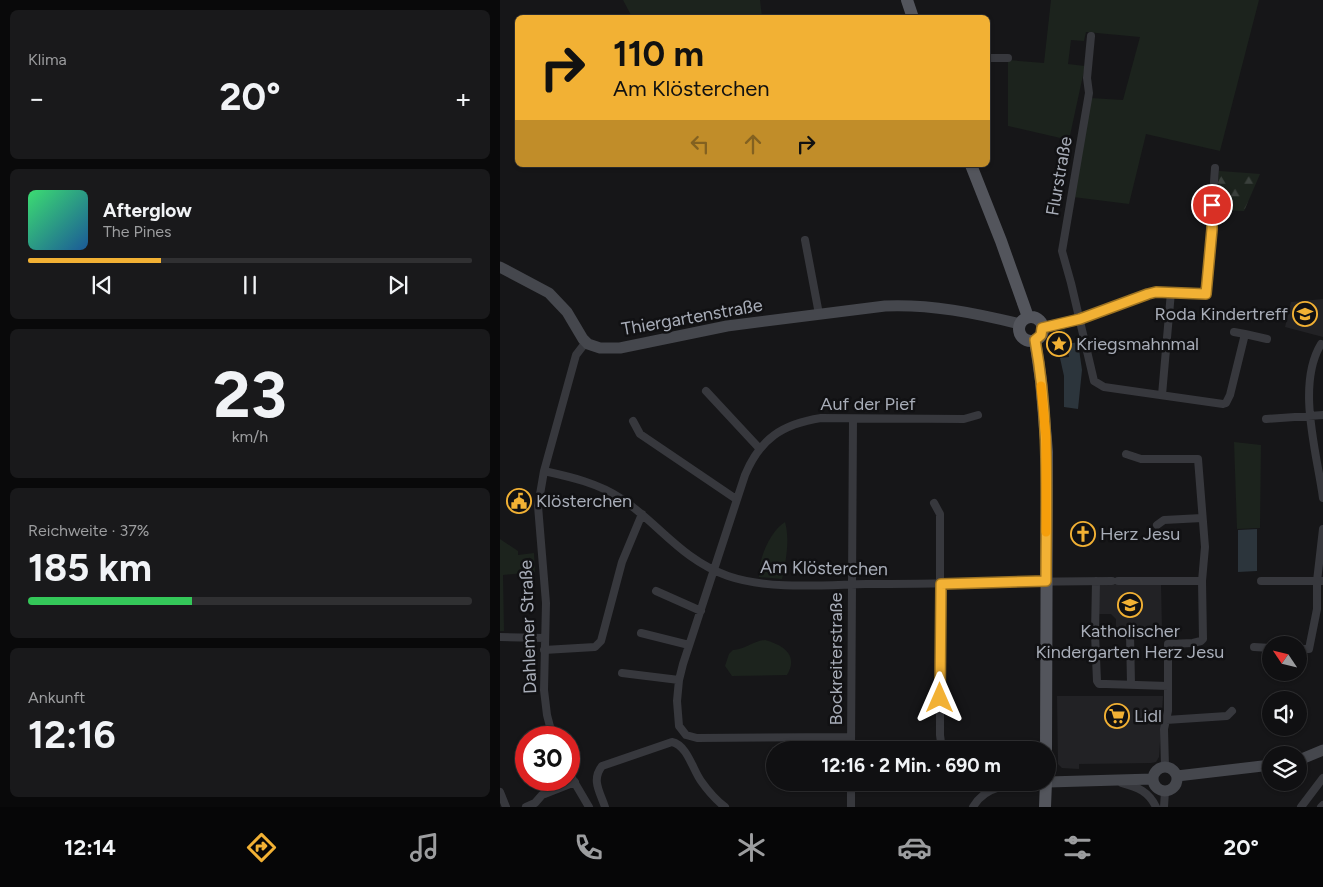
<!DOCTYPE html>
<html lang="de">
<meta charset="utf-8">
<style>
body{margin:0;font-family:Figtree,sans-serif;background:#19191b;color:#f1f3f6;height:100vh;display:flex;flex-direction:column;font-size:19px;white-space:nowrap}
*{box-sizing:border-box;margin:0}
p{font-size:16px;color:#9c9d9f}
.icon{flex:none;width:28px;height:28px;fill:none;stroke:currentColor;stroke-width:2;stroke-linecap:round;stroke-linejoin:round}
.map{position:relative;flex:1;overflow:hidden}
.side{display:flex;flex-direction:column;gap:10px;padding:10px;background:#09090a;width:500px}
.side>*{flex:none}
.hud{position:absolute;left:15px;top:15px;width:475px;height:152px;border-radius:8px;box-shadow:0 1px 4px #0004,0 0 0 1px #303032;background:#f2b134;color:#111;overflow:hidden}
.needle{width:32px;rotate:305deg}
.controls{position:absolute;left:762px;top:636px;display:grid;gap:10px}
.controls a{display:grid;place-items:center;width:45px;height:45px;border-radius:50%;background:#101012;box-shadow:0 1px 4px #0004,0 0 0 1px #303032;font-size:25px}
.speed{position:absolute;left:15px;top:726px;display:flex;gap:10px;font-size:25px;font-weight:700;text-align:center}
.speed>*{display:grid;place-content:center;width:65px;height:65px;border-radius:50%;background:#101012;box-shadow:0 1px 4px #0004,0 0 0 1px #303032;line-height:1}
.speed .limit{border:8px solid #d22;background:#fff;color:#111}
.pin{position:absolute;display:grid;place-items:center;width:42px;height:42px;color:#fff;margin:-21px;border:2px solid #fff;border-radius:50%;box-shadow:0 1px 5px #0007}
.me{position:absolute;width:55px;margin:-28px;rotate:0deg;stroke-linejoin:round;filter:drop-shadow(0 0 4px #0008)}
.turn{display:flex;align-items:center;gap:18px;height:105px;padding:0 15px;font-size:22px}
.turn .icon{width:65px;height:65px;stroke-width:2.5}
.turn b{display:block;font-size:35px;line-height:42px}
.lanes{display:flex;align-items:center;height:48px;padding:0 15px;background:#0003;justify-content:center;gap:25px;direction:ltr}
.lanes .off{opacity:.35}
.big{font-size:38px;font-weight:700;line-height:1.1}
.side .card{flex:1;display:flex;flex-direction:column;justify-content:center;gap:8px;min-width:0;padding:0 18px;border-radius:8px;background:#19191b}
.side .dial{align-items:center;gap:0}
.dial b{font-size:65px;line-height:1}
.song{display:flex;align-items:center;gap:15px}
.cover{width:60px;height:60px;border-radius:8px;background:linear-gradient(135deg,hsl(140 70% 55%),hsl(210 70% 35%))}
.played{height:5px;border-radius:2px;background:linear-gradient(90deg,#f2b134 30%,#303032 30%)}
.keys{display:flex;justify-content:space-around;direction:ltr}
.heat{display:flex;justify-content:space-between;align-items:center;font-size:28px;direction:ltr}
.charge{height:8px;border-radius:4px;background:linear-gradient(90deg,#34c759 37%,#303032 0)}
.trip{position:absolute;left:266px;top:741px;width:290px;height:50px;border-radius:25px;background:#101012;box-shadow:0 1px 4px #0004,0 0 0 1px #303032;font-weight:700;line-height:50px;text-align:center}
.tab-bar{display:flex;height:80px;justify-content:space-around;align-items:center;background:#060607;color:#9c9d9f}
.tab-bar .icon{width:35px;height:35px}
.tab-bar .on{color:#f2b134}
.tab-bar b{font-size:22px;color:#f1f3f6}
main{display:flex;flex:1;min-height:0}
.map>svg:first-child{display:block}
</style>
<main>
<section class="side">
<div class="card"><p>Klima</p>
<div class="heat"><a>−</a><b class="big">20°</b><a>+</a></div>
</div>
<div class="card">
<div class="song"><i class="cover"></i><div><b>Afterglow</b><p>The Pines</p></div></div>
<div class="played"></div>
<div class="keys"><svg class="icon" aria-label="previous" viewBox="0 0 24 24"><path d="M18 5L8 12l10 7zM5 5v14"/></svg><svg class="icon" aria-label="pause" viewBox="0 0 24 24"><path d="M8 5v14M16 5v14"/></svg><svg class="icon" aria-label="next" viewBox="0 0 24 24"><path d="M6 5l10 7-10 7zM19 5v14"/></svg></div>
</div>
<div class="card dial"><b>23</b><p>km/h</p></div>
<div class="card"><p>Reichweite · 37%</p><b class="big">185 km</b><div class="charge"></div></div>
<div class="card"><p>Ankunft</p><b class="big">12:16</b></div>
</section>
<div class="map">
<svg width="823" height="807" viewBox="0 0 823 807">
<defs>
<pattern id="forest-firs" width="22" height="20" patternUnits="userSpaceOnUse" patternTransform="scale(1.25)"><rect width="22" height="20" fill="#1c231d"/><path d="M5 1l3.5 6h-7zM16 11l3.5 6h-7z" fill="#3a403c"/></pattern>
</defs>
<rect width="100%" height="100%" fill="#161618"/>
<path fill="#222225" d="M 823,299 L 823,337 L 785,327 L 791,302 Z
M 661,584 L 662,630 L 616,631 L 616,619 L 611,614 L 598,614 L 598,585 Z
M 557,696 L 663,696 L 659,757 L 656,762 L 651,763 L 579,764 L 579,769 L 562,768 L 558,764 Z"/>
<path fill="#1c231d" d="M 123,0 L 260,0 L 262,17 L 132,17 Z
M 551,0 L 759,0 L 720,151 L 646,134 L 629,204 L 573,197 L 590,98 L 623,100 L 640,37 L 586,32 L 584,41 L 571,40 L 568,64 L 585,66 L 569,140 L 508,126 L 508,60 L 544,63 Z
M 565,327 L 566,352 L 548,351 L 549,339 Z
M 734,442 L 761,445 L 760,528 L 737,529 Z
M 285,522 C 290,540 286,561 282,579 L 259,577 C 258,560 270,531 285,522 Z
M 0,539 L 18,551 L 18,555 L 34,553 L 35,572 L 3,575 L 4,631 L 0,631 Z
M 265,640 C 283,645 299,655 287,675 L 232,676 L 225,666 L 229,654 L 233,650 C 244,650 253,641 265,640 Z"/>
<path fill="url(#forest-firs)" d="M 719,171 L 760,174 L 744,211 L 716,210 Z"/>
<path fill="#2c353c" d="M 578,342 L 582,370 L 578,409 L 564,407 L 564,376 L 560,358 L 569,357 L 568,344 Z
M 757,529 L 757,571 L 738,572 L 738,530 Z"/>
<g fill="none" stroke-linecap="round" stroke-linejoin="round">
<path stroke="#37383d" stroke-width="8" d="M 591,36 L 587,78 L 589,93 L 562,251 L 571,283 L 594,381 L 604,387 L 723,404 L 726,403 L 730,395 L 745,334 L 767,339
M 488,58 L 508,58
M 305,240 L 319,314
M 542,328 L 579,319 L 656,293 L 706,294 L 715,168
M 734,332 L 745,334
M 821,344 C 796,385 817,453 823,498
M 206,391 L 259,448
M 662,395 L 671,292
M 766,419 L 823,415
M 133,421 L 140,434 L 236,499
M 626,454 L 641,459 L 698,459 L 705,547 L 702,581 L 703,639 L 701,641 L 693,643 L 668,644 L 668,711 L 664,729 L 665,767
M 44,471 C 71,477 98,483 122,499 C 159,524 182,560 228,576 C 269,590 323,585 366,584 C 448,584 530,581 612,581
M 434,503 L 440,514 L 440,735 L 442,750
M 657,525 L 664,520 L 702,518
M 596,581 L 595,634 L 597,681 L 599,684 L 606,684 L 668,686
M 618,581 L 702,581
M 761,581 L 823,581
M 156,591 L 201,611
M 141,633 L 189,645
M 630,633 L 631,684
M 0,637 L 45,638
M 754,647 L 771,648
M 799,649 L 809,649 L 817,609 L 817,581 L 823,529
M 44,650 L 95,647 L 101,641 L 122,562 L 142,514
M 122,673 L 179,680
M 666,720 L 727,716 L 732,711
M 351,737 L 197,738 L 186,735 L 179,726 L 177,701 L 179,680 L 183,664 L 245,475 C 260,439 282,424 321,418 L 464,419 L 478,415
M 53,738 L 47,715 L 44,690 L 46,603 L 38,506 L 44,471 L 76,355 L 86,342
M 351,750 L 353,419
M 69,773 L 89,807
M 622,783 C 638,787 649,792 656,807
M 0,792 L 6,807
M 26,807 L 35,803 L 42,795 L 75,782
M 105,807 C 100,792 91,780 102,766 L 172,742 C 187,745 193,770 201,781 C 208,791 216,800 225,807
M 351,807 L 351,782
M 473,807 C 488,781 519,785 546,783
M 664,807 L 665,791
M 801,807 L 823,778
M 821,807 L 823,805"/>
<path stroke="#45474d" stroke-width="11" d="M 0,267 L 49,293 L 67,312 L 83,339 L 88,344 L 100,348 L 120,348 L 227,326 L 385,306 C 431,304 475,313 520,324
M 799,760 L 823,750
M653 779a12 12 0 1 1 24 0a12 12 0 1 1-24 0Z
M 677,776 L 771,765
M 548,782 L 653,779"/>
<path stroke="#53555c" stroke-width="12" d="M 407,0 L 413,18
M 471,165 L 501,241 L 528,317
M519 329a12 12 0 1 1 24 0a12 12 0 1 1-24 0Z
M 535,340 L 541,381 L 547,452 L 546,750
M 545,807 L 546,782"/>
</g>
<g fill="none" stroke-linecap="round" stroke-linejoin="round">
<defs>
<path id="route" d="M 440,698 L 441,584 L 546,581 C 546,500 550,420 535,340 L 541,335 L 542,328 L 580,319 L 648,294 L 656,292 L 706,294 L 712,229 L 712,205"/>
</defs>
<use href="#route" stroke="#9d7322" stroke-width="12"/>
<use href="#route" stroke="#f2b134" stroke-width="9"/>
<path stroke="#f59e0b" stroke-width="9" d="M 541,386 L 546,437 L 546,532"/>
</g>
<defs>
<symbol id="school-ring" viewBox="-11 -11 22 22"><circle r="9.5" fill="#111113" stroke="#f2b134" stroke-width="1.5"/><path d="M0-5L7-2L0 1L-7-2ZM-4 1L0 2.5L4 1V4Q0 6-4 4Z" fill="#f2b134"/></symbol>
<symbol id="sight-ring" viewBox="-11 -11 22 22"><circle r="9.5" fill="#111113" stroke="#f2b134" stroke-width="1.5"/><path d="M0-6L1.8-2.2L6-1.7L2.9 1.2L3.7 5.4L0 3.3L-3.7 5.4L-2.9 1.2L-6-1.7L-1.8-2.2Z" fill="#f2b134"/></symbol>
<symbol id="civic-ring" viewBox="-11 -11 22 22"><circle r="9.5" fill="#111113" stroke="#f2b134" stroke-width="1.5"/><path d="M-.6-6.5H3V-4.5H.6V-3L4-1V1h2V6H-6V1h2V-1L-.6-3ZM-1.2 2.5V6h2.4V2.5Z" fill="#f2b134"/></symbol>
<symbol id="church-ring" viewBox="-11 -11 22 22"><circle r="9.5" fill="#111113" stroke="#f2b134" stroke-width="1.5"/><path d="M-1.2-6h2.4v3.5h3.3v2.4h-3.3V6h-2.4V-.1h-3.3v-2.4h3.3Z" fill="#f2b134"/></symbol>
<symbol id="supermarket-ring" viewBox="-11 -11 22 22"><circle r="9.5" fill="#111113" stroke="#f2b134" stroke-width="1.5"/><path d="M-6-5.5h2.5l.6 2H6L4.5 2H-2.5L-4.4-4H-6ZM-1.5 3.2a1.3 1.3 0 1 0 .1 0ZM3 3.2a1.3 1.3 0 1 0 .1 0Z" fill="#f2b134"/></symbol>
</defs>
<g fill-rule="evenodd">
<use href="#school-ring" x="791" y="300" width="28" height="28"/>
<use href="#sight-ring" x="545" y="330" width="28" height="28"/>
<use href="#civic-ring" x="5" y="487" width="28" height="28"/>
<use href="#church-ring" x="569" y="520" width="28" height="28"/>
<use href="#school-ring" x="616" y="591" width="28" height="28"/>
<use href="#supermarket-ring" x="603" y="702" width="28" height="28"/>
</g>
<g text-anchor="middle" stroke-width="5" stroke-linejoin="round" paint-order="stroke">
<g font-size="18" fill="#a8adb8" stroke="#111113">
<text transform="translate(559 176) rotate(-80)" y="6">Flurstraße</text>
<text transform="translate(192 317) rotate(-10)" y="6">Thiergartenstraße</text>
<text x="368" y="410">Auf der Pief</text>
<text transform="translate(324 568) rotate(1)" y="6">Am Klösterchen</text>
<text transform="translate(28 627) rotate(-92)" y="6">Dahlemer Straße</text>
<text transform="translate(336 659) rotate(-90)" y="6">Bockreiterstraße</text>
</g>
<g font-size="18" fill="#a8adb8" stroke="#111113" text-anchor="start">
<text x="788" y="320" text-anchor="end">Roda Kindertreff</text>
<text x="576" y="350">Kriegsmahnmal</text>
<text x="36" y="507">Klösterchen</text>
<text x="600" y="540">Herz Jesu</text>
<text x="630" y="637" text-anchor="middle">Katholischer<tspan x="630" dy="21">Kindergarten Herz Jesu</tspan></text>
<text x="634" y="722">Lidl</text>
</g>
</g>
</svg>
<div class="controls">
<a><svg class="needle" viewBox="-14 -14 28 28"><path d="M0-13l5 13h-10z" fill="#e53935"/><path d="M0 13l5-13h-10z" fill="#9c9d9f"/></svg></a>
<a><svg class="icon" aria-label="sound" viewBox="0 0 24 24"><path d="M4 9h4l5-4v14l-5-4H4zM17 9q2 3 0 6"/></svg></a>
<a><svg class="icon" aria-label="layers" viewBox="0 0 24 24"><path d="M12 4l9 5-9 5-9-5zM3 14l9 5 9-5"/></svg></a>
</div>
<div class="speed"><div class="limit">30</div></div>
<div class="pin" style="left:712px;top:205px;background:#d93025"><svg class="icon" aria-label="arrive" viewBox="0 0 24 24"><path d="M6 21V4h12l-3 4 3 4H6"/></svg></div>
<svg class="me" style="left:440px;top:698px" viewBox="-20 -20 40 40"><path d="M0-17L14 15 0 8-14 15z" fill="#f2b134" stroke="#fff" stroke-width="4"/></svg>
<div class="trip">12:16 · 2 Min. · 690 m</div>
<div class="hud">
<div class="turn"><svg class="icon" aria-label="right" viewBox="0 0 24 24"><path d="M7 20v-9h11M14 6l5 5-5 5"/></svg><div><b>110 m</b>Am Klösterchen</div></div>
<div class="lanes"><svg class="icon off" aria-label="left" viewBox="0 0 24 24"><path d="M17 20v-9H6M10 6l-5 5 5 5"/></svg><svg class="icon off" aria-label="ahead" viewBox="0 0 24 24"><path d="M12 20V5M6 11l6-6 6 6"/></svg><svg class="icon" aria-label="right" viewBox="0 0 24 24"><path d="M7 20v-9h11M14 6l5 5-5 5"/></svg></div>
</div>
</div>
</main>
<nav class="tab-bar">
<b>12:14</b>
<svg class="icon on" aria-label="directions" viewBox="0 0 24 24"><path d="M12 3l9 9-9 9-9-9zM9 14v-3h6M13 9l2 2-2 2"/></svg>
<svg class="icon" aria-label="music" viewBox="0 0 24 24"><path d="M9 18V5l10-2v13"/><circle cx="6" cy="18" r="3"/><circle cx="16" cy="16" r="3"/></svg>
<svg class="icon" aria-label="phone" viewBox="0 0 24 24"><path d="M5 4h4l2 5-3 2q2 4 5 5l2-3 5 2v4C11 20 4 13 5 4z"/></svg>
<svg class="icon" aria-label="climate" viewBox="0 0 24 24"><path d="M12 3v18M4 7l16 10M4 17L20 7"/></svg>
<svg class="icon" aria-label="car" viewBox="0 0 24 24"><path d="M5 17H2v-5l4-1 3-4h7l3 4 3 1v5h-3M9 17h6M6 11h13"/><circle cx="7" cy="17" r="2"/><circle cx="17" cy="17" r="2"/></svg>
<svg class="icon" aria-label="filters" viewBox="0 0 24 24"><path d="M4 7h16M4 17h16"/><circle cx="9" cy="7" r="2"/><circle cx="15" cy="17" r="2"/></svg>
<b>20°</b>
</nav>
